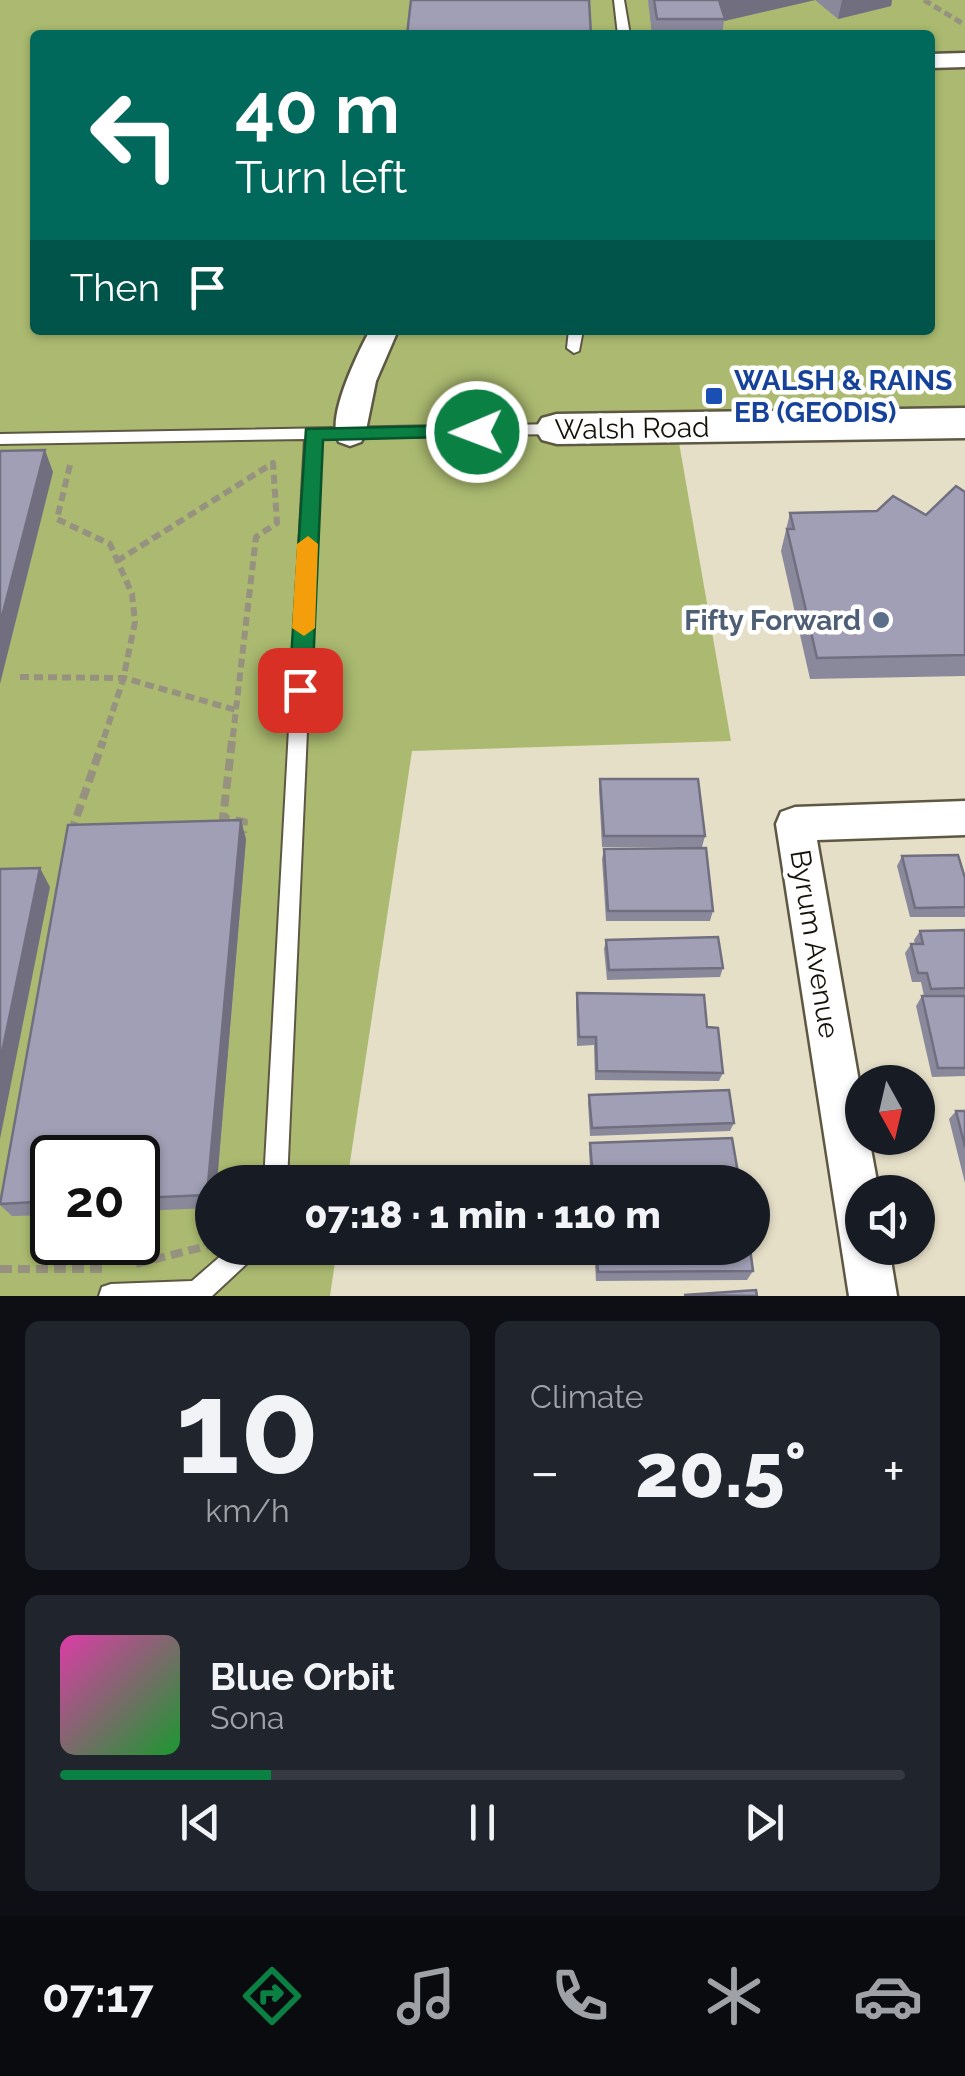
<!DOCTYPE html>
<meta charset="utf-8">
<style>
body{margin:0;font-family:Raleway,sans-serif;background:#20242c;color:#f1f3f6;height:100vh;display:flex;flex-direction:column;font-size:38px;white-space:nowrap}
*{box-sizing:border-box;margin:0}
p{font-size:32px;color:#9ea1a6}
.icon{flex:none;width:55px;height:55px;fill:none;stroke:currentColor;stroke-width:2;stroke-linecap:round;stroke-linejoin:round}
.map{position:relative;height:1296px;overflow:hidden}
.panel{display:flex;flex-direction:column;gap:25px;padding:25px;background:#0d0f14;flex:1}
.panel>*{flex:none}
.banner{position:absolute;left:30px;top:30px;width:905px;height:305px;border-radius:10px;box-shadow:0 2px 8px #0004;background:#00695c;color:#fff;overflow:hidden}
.needle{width:65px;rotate:172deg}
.controls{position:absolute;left:845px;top:1065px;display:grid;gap:20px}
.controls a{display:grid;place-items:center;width:90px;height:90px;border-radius:50%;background:#171b24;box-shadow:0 2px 8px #0004;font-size:50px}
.speed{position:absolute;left:30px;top:1135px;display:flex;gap:20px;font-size:50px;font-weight:700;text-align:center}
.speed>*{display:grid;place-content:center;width:130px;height:130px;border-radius:50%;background:#171b24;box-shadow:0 2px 8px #0004;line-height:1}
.speed .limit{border:5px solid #111;border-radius:15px;background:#fff;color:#111}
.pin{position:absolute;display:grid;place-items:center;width:85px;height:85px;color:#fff;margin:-42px;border-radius:20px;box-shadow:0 5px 15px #0006}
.me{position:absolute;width:110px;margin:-55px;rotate:269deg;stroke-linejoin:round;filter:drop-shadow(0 0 8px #0008)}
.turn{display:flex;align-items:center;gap:35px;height:210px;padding:0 40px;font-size:45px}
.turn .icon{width:130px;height:130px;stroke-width:2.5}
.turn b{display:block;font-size:70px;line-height:85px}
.then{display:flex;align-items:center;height:95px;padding:0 40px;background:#0003;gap:20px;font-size:38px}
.big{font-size:75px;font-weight:800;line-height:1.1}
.panel .tile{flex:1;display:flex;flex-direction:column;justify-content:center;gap:15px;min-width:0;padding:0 35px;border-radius:15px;background:#20242c}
.panel .dial{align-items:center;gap:0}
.dial b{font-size:130px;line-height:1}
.song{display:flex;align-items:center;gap:30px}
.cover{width:120px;height:120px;border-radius:15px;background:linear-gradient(135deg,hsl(320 70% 55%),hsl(130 70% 35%))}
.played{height:10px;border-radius:5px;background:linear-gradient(90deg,#0b8043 25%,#363941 25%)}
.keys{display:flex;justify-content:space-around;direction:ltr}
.heat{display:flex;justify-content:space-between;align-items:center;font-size:55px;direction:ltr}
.panel .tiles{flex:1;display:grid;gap:25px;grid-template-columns:1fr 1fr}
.tile:last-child{grid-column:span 2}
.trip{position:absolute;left:195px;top:1165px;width:575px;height:100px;border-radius:50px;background:#171b24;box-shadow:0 2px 8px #0004;font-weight:800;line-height:100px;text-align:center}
.menu{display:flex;height:160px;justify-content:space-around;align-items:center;background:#090b0e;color:#9ea1a6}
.menu .icon{width:70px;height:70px}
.menu .current{color:#0b8043}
.menu b{font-size:45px;color:#f1f3f6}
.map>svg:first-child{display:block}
</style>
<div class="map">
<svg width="965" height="1296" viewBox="0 0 965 1296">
<rect width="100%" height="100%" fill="#e6dfc8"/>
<path fill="#abba70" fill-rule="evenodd" d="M 0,0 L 965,0 L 965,407 L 674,414 L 731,741 L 412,751 L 347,1182 L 212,1182 L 212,1248 L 337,1248 L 330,1296 L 0,1296 ZM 35,35 L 930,35 L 930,330 L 35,330 ZM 52,1158 L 138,1158 L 138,1242 L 52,1242 Z"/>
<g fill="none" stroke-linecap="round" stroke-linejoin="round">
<defs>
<path id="lane" d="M 614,0 L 624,0 L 630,35 L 618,35 Z
M 569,330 L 583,330 L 579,351 L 574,353 L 567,348 Z
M 557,424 L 565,429 L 557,434 L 320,438 L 287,1182 L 264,1182 L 305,439 L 0,444 L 0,434 Z
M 230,1248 L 259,1248 L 255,1256 L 212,1296 L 99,1296 L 102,1287 L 111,1284 L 192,1281 Z"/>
<path id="street" d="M 965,53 L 965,67 L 930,68 L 930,54 Z
M 370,330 L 398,330 L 376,381 L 365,435 L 361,442 L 350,446 L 339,442 C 325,419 358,353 370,330 Z
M 965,801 L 965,835 L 817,840 L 862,1099 L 862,1138 L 869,1138 L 879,1192 L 862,1192 L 862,1248 L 889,1248 L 897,1296 L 849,1296 L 776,824 L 781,812 L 795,807 Z"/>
<path id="secondary" d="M 965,408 L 965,438 L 557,444 L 542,440 L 535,429 L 542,418 L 557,414 Z"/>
</defs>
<use href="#lane" stroke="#5d5743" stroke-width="4"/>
<use href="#street" stroke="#5d5743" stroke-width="5"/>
<use href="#secondary" stroke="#5d5743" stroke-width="5"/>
<path stroke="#979280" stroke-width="5" stroke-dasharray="8 4" stroke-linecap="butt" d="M 924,0 L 965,25"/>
<path stroke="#979280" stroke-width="6" stroke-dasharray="9 5" stroke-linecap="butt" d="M 70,465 L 57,519 L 110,544 L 132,594 L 135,622 L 123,680 L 102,744
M 117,561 L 273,463 L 277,523 L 256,537 L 232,744
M 20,677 L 124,678 L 236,710"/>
<path stroke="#979280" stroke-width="8" stroke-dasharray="12 6" stroke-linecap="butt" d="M 232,741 L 223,818 L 244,822 L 243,833
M 71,833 L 103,741
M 136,1264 L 207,1246 L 212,1185
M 0,1269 L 104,1269"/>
<use href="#lane" fill="#fff" fill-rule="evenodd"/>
<use href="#street" fill="#fff" fill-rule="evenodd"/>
<use href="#secondary" fill="#fff" fill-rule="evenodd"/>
</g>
<path fill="#8a899c" d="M 648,0 L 815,0 L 724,21 L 722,35 L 652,35 Z
M 815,0 L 892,0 L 891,6 L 838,19 Z
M 965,492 L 965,676 L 810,679 L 781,551 L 790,513 L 926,515 Z
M 600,779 L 705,836 L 702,847 L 602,847 L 599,789 Z
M 246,839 L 217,1182 L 212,1182 L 212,1208 L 138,1211 L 138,1158 L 52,1158 L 52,1215 L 12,1216 L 0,1205 L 0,1198 Z
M 604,849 L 713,911 L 710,921 L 606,921 L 602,859 Z
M 902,856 L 965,878 L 965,917 L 910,917 L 897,866 Z
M 965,930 L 965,1076 L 932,1077 L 916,1006 L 922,996 L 924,996 L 921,982 L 912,982 L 905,953 L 911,944 L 915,944 L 914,940 L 920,931 Z
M 606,940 L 723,968 L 720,977 L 607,980 L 604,949 Z
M 577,993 L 707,1027 L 723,1073 L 719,1081 L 595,1080 L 594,1045 L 577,1046 L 576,1003 Z
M 589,1095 L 734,1123 L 730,1131 L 590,1136 L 588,1103 Z
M 956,1111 L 965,1111 L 965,1183 L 949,1119 Z
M 590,1143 L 738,1173 L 734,1180 L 665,1182 L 591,1182 L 589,1151 Z
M 594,1248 L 750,1248 L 753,1271 L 747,1280 L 596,1281 Z"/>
<path fill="#716f7f" d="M 718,0 L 815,0 L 724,21 Z
M 842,0 L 892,0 L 891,6 L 838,19 Z
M 45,450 L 53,472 L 0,684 L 0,624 Z
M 241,820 L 246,839 L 217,1182 L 212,1182 L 212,1204 L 207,1195 Z
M 40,868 L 50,887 L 0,1139 L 0,1062 Z"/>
<path fill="#a19fb5" stroke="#716f7f" stroke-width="2.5" d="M 411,0 L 589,0 L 591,35 L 407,35 Z
M 654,0 L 719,0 L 725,19 L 657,19 Z
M 45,450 L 0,624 L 0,451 Z
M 956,486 L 965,492 L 965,655 L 817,658 L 787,529 L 794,529 L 790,513 L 877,511 L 893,496 L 926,515 Z
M 600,779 L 698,779 L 705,836 L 604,836 Z
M 241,820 L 207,1195 L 138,1198 L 138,1158 L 52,1158 L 52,1201 L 0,1204 L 68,825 Z
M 706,848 L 713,911 L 608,911 L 604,849 Z
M 958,855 L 965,878 L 965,907 L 915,908 L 902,856 Z
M 40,868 L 0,1062 L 0,869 Z
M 965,930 L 965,988 L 931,989 L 927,973 L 918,973 L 911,944 L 923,944 L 920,931 Z
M 718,937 L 723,968 L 609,970 L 606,940 Z
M 577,993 L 704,995 L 707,1027 L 718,1028 L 723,1073 L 597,1071 L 596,1037 L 579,1037 Z
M 922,996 L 965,996 L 965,1068 L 938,1068 Z
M 729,1090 L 734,1123 L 592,1128 L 589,1095 Z
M 956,1111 L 965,1111 L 965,1147 Z
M 732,1138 L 738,1173 L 593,1178 L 590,1143 Z
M 597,1248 L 750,1248 L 753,1271 L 598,1272 Z
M 756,1290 L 757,1296 L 684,1295 Z"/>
<path fill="#0b8043" stroke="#07532c" stroke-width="2.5" d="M 477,425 L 487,432 L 484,436 L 323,440 L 312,690 L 308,696 L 292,696 L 289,690 L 306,429 Z"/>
<path fill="#f59e0b" d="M 308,536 L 318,544 L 315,628 L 304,636 L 292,628 L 297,544 Z"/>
<rect fill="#1a4fb4" stroke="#fff" stroke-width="4" x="704" y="386" width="20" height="20" rx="5"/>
<circle fill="#5c6f8a" stroke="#fff" stroke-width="4" cx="881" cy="620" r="10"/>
<g text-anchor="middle" stroke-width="9" stroke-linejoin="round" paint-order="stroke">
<g font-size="28" font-weight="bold" fill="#164399" stroke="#fff" text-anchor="start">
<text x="734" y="390">WALSH &amp; RAINS<tspan x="734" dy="32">EB (GEODIS)</tspan></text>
</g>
<g font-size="28" fill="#15120a" stroke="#fff">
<text transform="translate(632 428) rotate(-1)" y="10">Walsh Road</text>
<text transform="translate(815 944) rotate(81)" y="10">Byrum Avenue</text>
</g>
<g font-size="28" font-weight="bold" fill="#4e5e75" stroke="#fff" text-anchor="end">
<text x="861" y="630">Fifty Forward</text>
</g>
</g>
</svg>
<div class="controls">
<a><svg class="needle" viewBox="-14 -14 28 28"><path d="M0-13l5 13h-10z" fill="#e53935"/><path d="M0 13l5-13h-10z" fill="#9ea1a6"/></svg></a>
<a><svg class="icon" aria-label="sound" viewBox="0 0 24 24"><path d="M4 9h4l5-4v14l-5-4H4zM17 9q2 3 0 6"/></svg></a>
</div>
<div class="speed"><div class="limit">20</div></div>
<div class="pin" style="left:300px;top:690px;background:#d93025"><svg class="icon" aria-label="arrive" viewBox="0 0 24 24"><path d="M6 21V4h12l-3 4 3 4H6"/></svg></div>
<svg class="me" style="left:477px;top:432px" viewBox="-20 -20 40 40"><circle r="17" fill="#0b8043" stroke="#fff" stroke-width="3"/><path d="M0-11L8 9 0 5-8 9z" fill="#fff"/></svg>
<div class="trip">07:18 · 1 min · 110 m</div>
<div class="banner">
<div class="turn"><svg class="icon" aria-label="left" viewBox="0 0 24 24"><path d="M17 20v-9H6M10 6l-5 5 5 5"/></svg><div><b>40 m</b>Turn left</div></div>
<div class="then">Then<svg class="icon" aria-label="arrive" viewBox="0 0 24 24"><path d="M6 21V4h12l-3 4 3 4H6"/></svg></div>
</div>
</div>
<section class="panel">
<div class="tiles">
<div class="tile dial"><b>10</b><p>km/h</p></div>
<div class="tile"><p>Climate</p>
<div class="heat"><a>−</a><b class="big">20.5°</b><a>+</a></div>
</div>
<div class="tile">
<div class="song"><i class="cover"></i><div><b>Blue Orbit</b><p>Sona</p></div></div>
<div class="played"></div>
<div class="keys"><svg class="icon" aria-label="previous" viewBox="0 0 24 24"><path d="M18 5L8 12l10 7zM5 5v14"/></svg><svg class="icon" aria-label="pause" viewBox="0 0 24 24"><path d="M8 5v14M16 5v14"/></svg><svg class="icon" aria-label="next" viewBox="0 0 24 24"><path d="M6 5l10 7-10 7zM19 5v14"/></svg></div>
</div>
</div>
</section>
<nav class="menu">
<b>07:17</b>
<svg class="icon current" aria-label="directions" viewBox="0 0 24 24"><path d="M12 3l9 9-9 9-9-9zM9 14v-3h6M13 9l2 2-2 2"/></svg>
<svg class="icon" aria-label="music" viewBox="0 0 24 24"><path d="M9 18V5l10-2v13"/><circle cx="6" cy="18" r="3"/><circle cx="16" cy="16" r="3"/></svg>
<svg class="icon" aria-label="phone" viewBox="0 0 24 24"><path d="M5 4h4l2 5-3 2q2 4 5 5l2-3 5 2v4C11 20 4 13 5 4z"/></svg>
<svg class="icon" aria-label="climate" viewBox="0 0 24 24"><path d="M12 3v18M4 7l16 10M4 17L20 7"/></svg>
<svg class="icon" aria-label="car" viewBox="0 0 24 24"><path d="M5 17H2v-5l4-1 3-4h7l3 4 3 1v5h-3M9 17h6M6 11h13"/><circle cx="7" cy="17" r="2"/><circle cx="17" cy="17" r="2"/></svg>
</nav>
